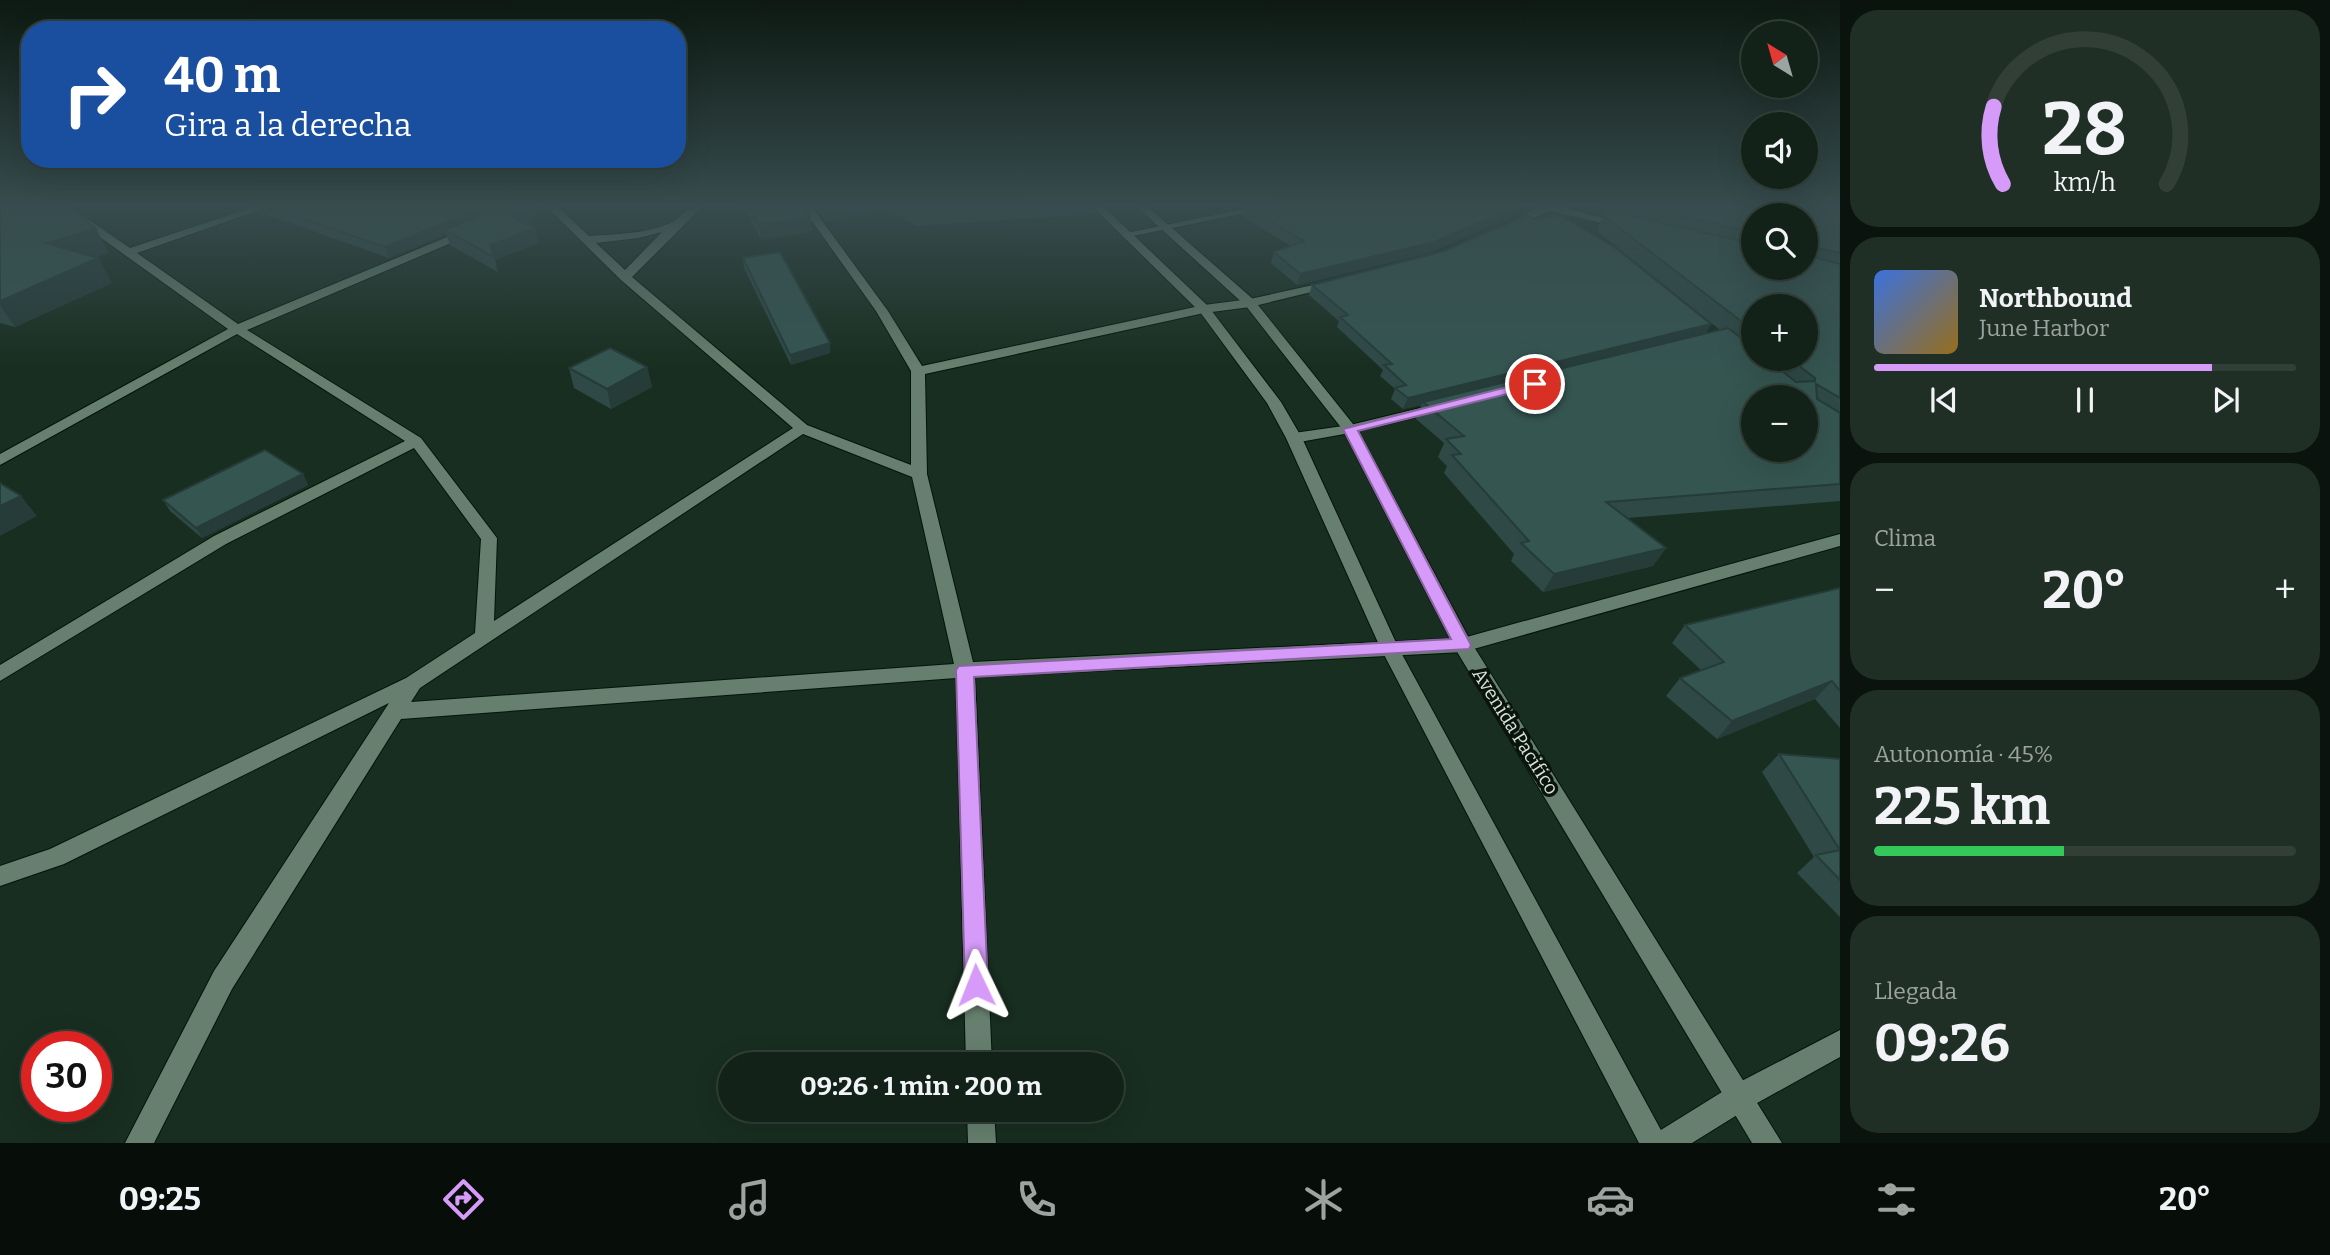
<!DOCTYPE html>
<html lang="es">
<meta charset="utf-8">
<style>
body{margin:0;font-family:Bitter,serif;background:#1f2f25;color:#f1f3f6;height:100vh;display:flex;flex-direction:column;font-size:26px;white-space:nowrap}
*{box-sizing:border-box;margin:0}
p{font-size:23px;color:#9ca4a2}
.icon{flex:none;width:38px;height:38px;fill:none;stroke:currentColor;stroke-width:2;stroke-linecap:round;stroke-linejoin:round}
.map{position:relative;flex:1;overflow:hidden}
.drawer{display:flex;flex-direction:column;gap:10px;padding:10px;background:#0a130d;width:490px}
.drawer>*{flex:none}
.banner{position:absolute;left:21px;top:21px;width:665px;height:147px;border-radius:28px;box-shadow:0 7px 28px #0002,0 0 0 2px #313f37;background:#1a4fa0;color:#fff;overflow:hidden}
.needle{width:46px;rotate:323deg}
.fabs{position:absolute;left:1741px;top:21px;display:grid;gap:14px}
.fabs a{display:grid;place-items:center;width:77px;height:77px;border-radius:50%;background:#122218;box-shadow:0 7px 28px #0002,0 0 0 2px #313f37;font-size:35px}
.speed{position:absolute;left:21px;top:1031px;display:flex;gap:14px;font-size:35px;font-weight:700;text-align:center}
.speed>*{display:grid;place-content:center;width:91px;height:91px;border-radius:50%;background:#122218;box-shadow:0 7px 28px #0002,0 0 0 2px #313f37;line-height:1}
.speed .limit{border:10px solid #d22;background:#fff;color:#111}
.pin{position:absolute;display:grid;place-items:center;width:60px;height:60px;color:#fff;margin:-30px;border:4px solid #fff;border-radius:50%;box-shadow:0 2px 7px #0007}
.me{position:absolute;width:77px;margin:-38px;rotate:358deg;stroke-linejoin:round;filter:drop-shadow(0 0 5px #0008)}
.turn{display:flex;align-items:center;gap:24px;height:147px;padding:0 28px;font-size:32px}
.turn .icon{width:91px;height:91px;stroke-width:2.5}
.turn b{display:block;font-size:49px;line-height:60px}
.big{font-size:52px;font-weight:700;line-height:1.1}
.drawer .tile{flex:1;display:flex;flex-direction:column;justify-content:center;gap:10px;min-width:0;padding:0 24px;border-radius:28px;background:#1f2f25}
.drawer .dial{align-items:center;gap:0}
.dial svg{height:182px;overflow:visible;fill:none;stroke:#313f37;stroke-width:7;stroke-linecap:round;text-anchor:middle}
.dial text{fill:#f1f3f6;stroke:none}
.song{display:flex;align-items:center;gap:21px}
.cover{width:84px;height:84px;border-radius:10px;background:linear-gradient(135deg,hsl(220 70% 55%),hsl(40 70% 35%))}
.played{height:7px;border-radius:4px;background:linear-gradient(90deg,#d69bf9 80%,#313f37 80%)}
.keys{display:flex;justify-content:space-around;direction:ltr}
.heat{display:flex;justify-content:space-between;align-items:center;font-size:38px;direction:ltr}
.charge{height:10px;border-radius:5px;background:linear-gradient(90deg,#34c759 45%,#313f37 0)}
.trip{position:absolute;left:718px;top:1052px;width:406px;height:70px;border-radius:35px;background:#122218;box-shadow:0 7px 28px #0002,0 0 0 2px #313f37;font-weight:700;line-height:70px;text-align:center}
.tab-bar{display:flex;height:112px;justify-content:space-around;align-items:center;background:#070e0a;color:#9ca4a2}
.tab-bar .icon{width:49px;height:49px}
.tab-bar .on{color:#d69bf9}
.tab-bar b{font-size:32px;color:#f1f3f6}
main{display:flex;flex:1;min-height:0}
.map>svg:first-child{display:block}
</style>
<main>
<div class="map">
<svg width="1840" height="1143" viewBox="0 0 1840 1143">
<rect width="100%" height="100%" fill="#182e20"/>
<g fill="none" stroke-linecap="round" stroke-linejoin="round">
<defs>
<path id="minor" d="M 58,207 L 70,207 L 130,248 L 253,207 L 268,207 L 137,253 L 238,324 L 464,230 L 472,230 L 472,234 L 247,330 L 421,438 L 497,538 L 494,621 L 793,428 L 621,280 L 547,207 L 558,207 L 589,236 C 615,234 644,234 668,224 C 683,218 683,207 702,207 L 632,277 L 807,425 L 911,465 L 911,371 L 876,311 L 802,207 L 812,207 L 888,311 L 922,366 L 1204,305 L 1250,299 L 1336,280 L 1336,286 L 1250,307 L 1204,313 L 925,374 L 927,474 L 973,662 L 1463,638 L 1840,534 L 1840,546 L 1463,652 L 975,677 L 992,1064 L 966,1064 L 956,678 L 401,719 L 232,989 L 154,1143 L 125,1143 L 214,971 L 389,703 L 64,864 L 0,886 L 0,866 L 50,849 L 406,678 L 475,633 L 481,539 L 414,448 L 226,544 L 0,681 L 0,665 L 214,536 L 405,441 L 237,334 L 0,465 L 0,454 L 228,329 ZM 662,232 L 625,270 L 596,243 L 638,238 ZM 803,434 L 912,477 L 954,664 L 411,702 L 420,688 Z
M 1253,207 L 1274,207 L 1128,237 L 1122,234 Z
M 1540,207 L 1562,207 L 1630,225 L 1624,228 L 1550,211 L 1512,228 L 1502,226 Z
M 1441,403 L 1448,407 L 1446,410 L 1350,433 L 1294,443 L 1286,438 L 1294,433 L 1350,425 Z
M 1840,1030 L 1840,1057 L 1750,1107 L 1692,1143 L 1652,1143 L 1656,1133 L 1730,1087 Z
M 967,1110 L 994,1110 L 996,1143 L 968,1143 Z"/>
<path id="secondary" d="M 1093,207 L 1104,207 L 1208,306 L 1281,402 L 1302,438 L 1398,647 L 1668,1143 L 1639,1143 L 1380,647 L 1286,438 L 1267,403 L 1200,312 Z
M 1137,207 L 1148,207 L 1254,300 L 1357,429 L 1471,642 L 1782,1143 L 1752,1143 L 1456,650 L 1343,430 L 1246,306 Z"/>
</defs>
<use href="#minor" stroke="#02160a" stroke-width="2"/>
<use href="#secondary" stroke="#02160a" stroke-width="2"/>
<use href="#minor" fill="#667f6e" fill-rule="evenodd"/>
<use href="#secondary" fill="#667f6e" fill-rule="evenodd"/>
</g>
<path fill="#2e4946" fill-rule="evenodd" d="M 0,207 L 109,253 L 94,257 L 98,258 L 112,283 L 15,327 L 0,323 Z
M 261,207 L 533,207 L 536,218 L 526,224 L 539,243 L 495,260 L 498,272 L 450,245 L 446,234 L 389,258 L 265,214 Z
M 743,207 L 809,207 L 810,210 L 811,225 L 810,225 L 811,232 L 761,240 Z
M 815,207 L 1097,207 L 1096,214 L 916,226 L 891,211 L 826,222 Z
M 1245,207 L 1515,207 L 1510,217 L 1430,253 L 1297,285 L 1271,263 L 1274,252 L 1291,246 L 1242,216 Z
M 1602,207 L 1840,207 L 1840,501 L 1627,518 L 1666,548 L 1653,566 L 1543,592 L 1511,561 L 1514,554 L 1444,473 L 1447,466 L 1438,457 L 1444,443 L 1416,419 L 1421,405 L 1403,409 L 1391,399 L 1395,389 L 1380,376 L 1383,370 L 1337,327 L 1339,321 L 1309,295 L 1312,285 L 1706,333 L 1720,330 L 1598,232 L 1599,225 L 1604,214 L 1601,214 ZM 1754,215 L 1806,268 L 1754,268 ZM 1754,306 L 1806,359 L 1754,359 Z
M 743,258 L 830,353 L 791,365 L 744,268 Z
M 647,367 L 652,387 L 611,409 L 574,388 L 569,368 Z
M 303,474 L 308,485 L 202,538 L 170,511 L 163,500 Z
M 1840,588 L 1840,728 L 1815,699 L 1717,739 L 1666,696 L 1680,678 L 1701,670 L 1672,643 L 1685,625 Z
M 1779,754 L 1840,759 L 1840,917 L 1797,873 L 1814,857 L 1762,772 Z"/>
<path fill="#253c39" d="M 484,207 L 508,207 L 445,230 L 446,234 L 389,258 L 385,247 Z
M 526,207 L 533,207 L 536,218 L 514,230 L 510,216 Z
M 825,207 L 891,207 L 891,211 L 826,222 Z
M 1515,207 L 1510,217 L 1430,253 L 1297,285 L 1300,274 Z
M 810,210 L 811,225 L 810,225 L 811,232 L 761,240 L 759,225 Z
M 535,228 L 539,243 L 495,260 L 490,245 Z
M 96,229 L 109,253 L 61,268 L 46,243 Z
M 1817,248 L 1807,263 L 1806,264 L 1806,249 Z
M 98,258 L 112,283 L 15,327 L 0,305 L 0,301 Z
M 1711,324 L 1705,335 L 1423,402 L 1421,405 L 1403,409 L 1408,398 Z
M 830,343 L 830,353 L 791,365 L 790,355 Z
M 647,367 L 652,387 L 611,409 L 607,389 Z
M 303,474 L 308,485 L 202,538 L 196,528 Z
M 21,496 L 37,516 L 0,536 L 0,506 Z
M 1666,548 L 1653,566 L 1543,592 L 1554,574 Z
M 1832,681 L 1815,699 L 1717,739 L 1732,721 Z"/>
<path fill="#355551" stroke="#253c39" stroke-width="2" fill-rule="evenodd" d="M 0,207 L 70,207 L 96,229 L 46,243 L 98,258 L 0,301 Z
M 270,207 L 484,207 L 385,247 Z
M 501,207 L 526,207 L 510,216 L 535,228 L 490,245 L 494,257 L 445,230 Z
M 749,207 L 809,207 L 810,210 L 805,211 L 809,217 L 759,225 Z
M 910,207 L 976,207 L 916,211 Z
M 1246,207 L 1515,207 L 1434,242 L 1300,274 L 1274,252 L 1304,241 Z
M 1644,207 L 1840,207 L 1840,253 L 1817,248 L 1806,249 L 1806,215 L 1754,215 L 1754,233 Z
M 1606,210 L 1754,244 L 1754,268 L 1806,268 L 1806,255 L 1840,264 L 1840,398 L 1816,384 L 1817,399 L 1840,413 L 1840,484 L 1606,502 L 1666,548 L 1554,574 L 1521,543 L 1529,541 L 1452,455 L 1461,454 L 1446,439 L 1464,436 L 1423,402 L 1728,328 L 1754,348 L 1754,359 L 1767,359 L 1796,382 L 1815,381 L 1815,378 L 1790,359 L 1806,359 L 1806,306 L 1754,306 L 1754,331 L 1605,217 ZM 1754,397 L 1806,397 L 1806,450 L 1754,450 Z
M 1528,215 L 1535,219 L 1559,215 L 1617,249 L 1711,324 L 1408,398 L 1395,388 L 1406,385 L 1384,365 L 1392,364 L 1340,317 L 1348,315 L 1312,285 L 1444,251 Z
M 780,252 L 830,343 L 790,355 L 743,258 Z
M 610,348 L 647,367 L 607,389 L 569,368 Z
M 265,450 L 303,474 L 196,528 L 163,500 Z
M 0,483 L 21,496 L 0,506 Z
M 1840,588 L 1840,691 L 1832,681 L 1732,721 L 1680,678 L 1724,662 L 1685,625 Z
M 1779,754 L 1840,759 L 1840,880 L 1816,855 L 1840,850 Z"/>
<linearGradient id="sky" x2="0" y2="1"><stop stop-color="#0d1912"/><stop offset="0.56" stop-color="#374c4e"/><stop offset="1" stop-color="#374c4e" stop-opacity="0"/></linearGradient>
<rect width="1840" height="367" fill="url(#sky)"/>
<path fill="#d69bf9" stroke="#8b65a2" stroke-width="2" d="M 1535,380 L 1541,384 L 1539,386 L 1358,431 L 1471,645 L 1469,649 L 974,677 L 988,985 L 984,993 L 976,996 L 968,993 L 965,985 L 956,670 L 959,666 L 1451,639 L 1343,429 Z"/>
<g text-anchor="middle" stroke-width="7" stroke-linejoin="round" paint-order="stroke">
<g font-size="19" fill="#d7e4db" stroke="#0a140d">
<text transform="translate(1516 731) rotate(58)" y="7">Avenida Pacifico</text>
</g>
</g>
</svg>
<div class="fabs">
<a><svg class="needle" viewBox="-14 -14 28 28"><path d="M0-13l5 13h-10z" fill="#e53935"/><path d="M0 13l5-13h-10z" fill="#9ca4a2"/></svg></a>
<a><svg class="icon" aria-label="sound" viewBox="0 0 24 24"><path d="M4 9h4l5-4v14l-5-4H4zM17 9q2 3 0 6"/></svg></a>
<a><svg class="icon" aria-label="search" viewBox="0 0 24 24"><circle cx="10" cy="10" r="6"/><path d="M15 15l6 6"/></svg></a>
<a>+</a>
<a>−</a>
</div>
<div class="speed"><div class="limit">30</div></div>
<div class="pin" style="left:1535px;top:384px;background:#d93025"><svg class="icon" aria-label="arrive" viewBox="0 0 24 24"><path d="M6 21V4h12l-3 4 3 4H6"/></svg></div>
<svg class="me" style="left:976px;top:985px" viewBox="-20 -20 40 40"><path d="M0-17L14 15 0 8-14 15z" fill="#d69bf9" stroke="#fff" stroke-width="4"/></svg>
<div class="trip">09:26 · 1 min · 200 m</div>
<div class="banner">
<div class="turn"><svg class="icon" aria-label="right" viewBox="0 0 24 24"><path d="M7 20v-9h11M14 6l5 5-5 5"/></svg><div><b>40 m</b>Gira a la derecha</div></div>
</div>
</div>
<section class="drawer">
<div class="tile dial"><svg viewBox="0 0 100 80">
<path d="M14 69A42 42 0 1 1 86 69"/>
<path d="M14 69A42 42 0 0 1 10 35" stroke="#d69bf9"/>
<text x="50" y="56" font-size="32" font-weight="700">28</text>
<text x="50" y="72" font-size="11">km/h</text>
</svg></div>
<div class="tile">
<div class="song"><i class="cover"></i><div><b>Northbound</b><p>June Harbor</p></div></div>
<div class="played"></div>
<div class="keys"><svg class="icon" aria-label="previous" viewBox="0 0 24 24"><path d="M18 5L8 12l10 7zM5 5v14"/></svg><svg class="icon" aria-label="pause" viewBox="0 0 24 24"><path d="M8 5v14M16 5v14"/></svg><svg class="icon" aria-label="next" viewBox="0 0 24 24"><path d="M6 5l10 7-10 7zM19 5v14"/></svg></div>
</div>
<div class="tile"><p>Clima</p>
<div class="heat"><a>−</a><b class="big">20°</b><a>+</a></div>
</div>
<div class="tile"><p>Autonomía · 45%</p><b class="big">225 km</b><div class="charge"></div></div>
<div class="tile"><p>Llegada</p><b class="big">09:26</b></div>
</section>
</main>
<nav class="tab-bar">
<b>09:25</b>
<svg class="icon on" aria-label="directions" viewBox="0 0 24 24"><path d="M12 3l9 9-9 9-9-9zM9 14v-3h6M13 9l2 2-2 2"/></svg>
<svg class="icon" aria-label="music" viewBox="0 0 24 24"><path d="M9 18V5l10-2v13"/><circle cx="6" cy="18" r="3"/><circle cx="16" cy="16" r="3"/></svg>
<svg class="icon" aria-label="phone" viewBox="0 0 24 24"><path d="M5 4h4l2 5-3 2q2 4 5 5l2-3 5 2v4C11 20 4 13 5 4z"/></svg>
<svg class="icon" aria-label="climate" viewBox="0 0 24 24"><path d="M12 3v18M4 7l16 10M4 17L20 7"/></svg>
<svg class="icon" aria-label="car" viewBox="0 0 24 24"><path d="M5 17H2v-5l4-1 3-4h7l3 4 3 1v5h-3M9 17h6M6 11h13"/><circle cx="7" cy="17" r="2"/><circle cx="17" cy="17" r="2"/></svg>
<svg class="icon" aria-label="filters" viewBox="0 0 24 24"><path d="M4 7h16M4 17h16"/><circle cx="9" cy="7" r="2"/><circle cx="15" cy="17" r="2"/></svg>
<b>20°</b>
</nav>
